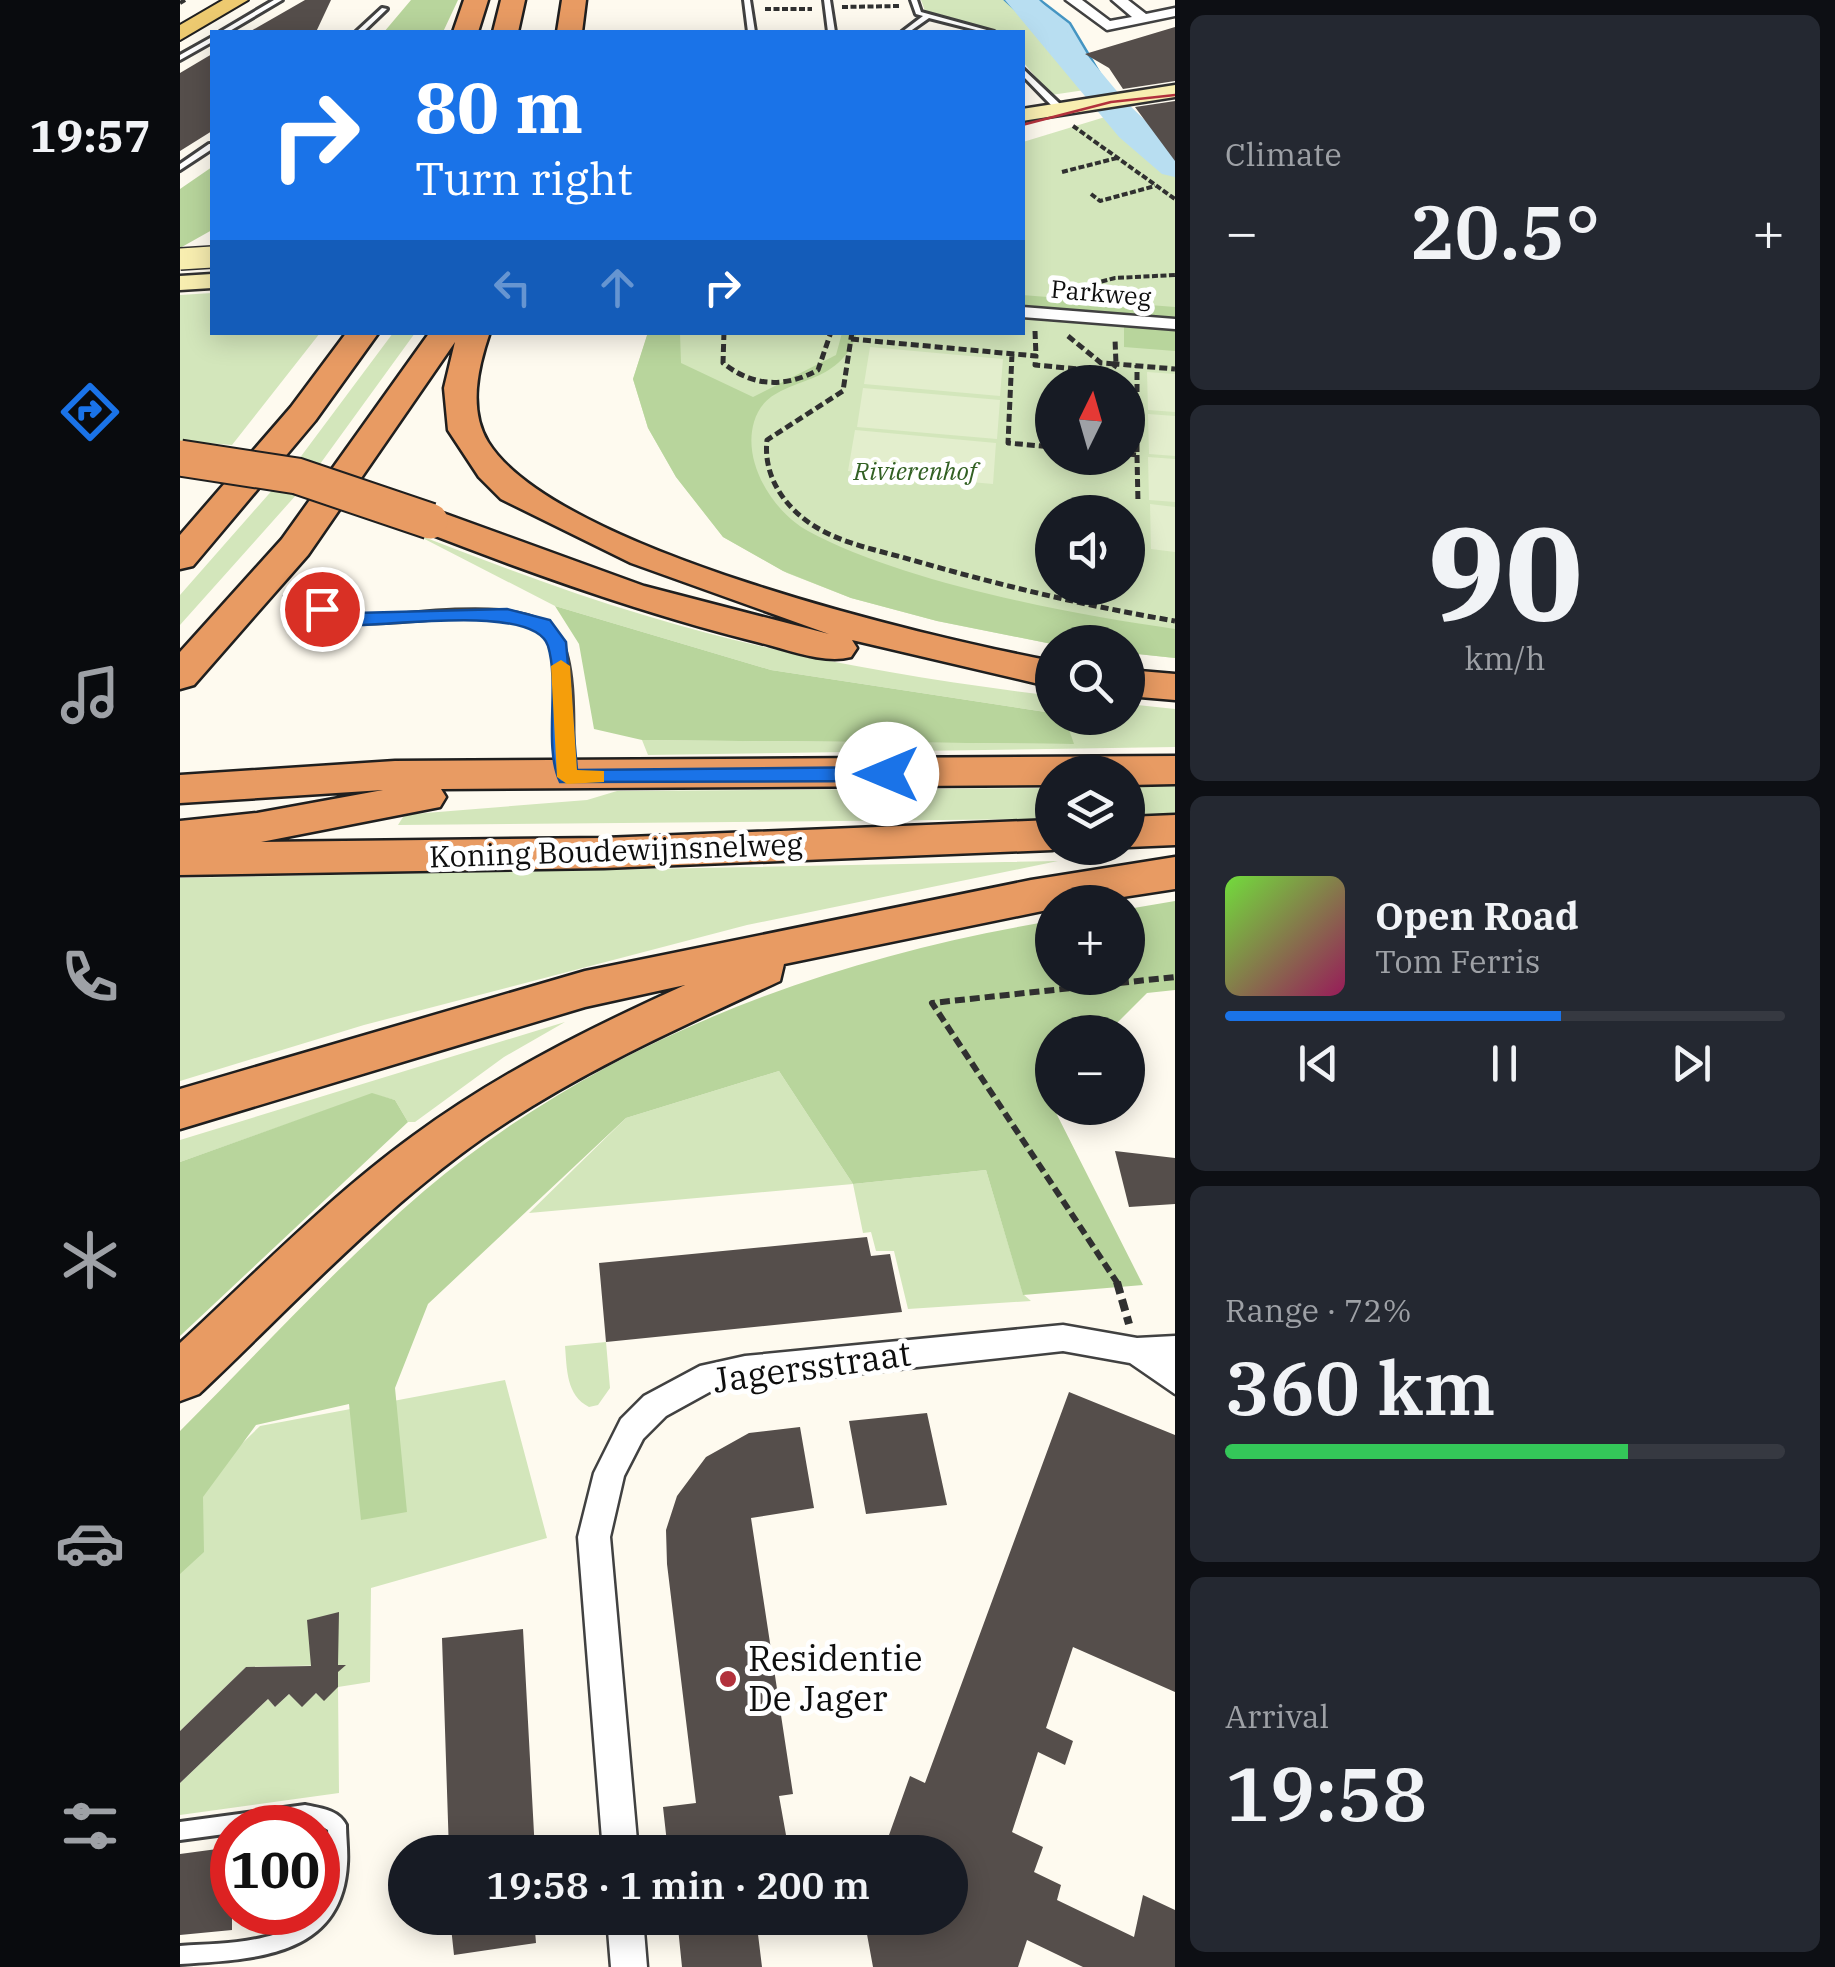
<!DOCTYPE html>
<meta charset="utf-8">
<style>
body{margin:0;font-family:"IBM Plex Serif",serif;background:#242831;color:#f1f3f6;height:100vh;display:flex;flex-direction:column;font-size:38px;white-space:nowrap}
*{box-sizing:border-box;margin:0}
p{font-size:32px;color:#9ea1a6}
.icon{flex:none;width:55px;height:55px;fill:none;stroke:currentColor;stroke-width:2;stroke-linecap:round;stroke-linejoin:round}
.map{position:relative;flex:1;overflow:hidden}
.sheet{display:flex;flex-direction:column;gap:15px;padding:15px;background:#0d0f14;width:660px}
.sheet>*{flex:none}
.banner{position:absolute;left:30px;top:30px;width:815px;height:305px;border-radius:0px;box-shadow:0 5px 25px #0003;background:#1a73e8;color:#fff;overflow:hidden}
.needle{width:65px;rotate:5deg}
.tools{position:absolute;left:855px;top:365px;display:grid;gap:20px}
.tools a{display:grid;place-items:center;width:110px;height:110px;border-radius:50%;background:#171b24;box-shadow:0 5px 25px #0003;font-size:50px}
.speed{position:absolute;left:30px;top:1805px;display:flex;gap:20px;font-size:50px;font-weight:700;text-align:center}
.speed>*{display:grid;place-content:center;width:130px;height:130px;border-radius:50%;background:#171b24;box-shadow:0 5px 25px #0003;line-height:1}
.speed .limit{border:15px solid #d22;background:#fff;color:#111}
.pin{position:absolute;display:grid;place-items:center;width:85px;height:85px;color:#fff;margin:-42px;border:5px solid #fff;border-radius:50%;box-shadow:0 2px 10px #0007}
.me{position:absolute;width:110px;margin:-55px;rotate:270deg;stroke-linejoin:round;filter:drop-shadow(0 0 8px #0008)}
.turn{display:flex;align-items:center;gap:35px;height:210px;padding:0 40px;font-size:45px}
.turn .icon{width:130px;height:130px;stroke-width:2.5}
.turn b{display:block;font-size:70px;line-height:85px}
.lanes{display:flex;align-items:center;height:95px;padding:0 40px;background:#0003;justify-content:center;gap:50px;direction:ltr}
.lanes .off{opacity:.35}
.big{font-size:75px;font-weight:600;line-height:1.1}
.sheet .tile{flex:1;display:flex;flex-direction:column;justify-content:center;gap:15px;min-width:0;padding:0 35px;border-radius:15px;background:#242831}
.sheet .dial{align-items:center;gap:0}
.dial b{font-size:130px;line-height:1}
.song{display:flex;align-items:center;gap:30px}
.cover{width:120px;height:120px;border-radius:15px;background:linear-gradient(135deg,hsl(100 70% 55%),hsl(330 70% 35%))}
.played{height:10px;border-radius:5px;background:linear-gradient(90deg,#1a73e8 60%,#363941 60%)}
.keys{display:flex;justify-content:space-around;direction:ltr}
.heat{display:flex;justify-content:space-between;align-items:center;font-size:55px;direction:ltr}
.charge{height:15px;border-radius:8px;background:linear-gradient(90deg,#34c759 72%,#363941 0)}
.trip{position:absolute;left:208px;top:1835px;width:580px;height:100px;border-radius:50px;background:#171b24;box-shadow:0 5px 25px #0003;font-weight:600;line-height:100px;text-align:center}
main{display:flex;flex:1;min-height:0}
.dock{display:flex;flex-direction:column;width:180px;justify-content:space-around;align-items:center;background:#090b0e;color:#9ea1a6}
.dock .icon{width:70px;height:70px}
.dock .on{color:#1a73e8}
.dock b{font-size:45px;color:#f1f3f6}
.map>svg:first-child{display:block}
</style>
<main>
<nav class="dock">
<b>19:57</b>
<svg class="icon on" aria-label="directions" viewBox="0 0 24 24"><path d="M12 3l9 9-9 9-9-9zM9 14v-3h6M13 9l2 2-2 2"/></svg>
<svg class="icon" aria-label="music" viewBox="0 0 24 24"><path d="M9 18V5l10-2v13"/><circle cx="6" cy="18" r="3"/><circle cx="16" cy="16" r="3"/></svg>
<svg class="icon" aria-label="phone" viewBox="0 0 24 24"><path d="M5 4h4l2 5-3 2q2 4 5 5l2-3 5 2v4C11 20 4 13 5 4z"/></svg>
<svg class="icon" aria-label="climate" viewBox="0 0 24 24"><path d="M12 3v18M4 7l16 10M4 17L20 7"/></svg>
<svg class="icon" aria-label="car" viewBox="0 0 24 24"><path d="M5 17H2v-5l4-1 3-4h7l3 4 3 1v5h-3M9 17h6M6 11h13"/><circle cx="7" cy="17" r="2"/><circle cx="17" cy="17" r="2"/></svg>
<svg class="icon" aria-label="filters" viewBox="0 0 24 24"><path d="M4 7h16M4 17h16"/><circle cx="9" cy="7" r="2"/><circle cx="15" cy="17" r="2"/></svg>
</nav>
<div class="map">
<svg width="995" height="1967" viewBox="0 0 995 1967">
<rect width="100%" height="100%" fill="#fefaef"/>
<path fill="#d3e6bb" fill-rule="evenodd" d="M 741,0 L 825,0 L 866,39 L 905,90 L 871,95 L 843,62 L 842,32 L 817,32 L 745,11 Z
M 948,110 L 967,133 L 995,152 L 995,658 L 948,653 L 948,642 L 872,644 L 757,621 L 671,598 L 607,573 L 543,537 L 496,477 L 468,428 L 453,379 L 468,333 L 842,332 L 843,142 ZM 872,382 L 948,382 L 948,458 L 872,458 ZM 872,512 L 948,512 L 948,588 L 872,588 Z
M 32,293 L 32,332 L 140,333 L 52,445 L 0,441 L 0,295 Z
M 213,333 L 235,333 L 140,464 L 119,459 Z
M 95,487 L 117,494 L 0,625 L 0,595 Z
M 229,531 C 308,562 386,592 467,616 C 598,656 737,679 872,696 L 872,713 L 591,670 L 375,606 Z
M 948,704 L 995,709 L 995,747 L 468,755 L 462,740 L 893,744 L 885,718 L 948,718 Z
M 995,786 L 995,816 L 948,817 L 948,787 Z
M 872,788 L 872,819 L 218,825 L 223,817 L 233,814 L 407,800 L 437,791 Z
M 878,861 L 567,925 L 184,1025 L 0,1081 L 0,878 Z
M 385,1022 L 324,1057 L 235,1122 L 228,1122 L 215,1100 L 192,1094 L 0,1162 L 0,1140 Z
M 599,1071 L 673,1184 L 806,1170 L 843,1294 L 851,1301 L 728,1309 L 714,1251 L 696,1251 L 691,1232 L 683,1233 L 673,1184 L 349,1213 L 446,1118 Z
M 426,1342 L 430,1388 L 418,1405 L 409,1407 C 386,1395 387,1369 385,1346 Z
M 325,1380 L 367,1538 L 191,1588 L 190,1682 L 158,1687 L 159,1793 L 0,1815 L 0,1783 L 88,1699 L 95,1707 L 109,1694 L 122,1706 L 136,1693 L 144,1700 L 158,1665 L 66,1667 L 0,1731 L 0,1504 L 80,1426 Z"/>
<path fill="#b8d59c" d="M 231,0 L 278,0 L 263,32 L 204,32 Z
M 32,167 L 32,230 L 0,248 L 0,189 Z
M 842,295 L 995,307 L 995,351 L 944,347 L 944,324 L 843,315 Z
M 468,332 L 500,333 L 501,363 L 573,397 L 656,355 L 662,333 L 677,333 C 657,395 589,371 574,422 C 562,462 593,512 628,531 C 722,582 888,614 995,629 L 995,658 L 948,653 L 948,642 L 872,644 L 757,621 L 671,598 L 603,571 L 543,537 L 496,477 L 468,428 L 453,379 Z
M 375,606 L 591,670 L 872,713 L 872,718 L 885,718 L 894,744 L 462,740 L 414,729 L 399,644 Z
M 995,901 L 995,990 L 967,993 L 928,1032 L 872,1032 L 872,1089 L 867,1095 L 963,1285 L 843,1295 L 806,1170 L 673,1184 L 599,1071 L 446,1118 L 248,1304 L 215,1388 L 227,1512 L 181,1520 L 169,1404 L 76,1425 L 23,1497 L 24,1552 L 0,1574 L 0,1431 C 80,1351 158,1265 244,1191 C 421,1041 647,958 872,921 L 872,978 L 948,978 L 948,909 Z
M 192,1093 L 215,1100 L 228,1122 L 0,1336 L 0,1162 Z"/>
<path fill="#e3eecd" d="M 690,347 L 823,359 L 820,396 L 684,384 Z
M 967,372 L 995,374 L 995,412 L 968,410 Z
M 683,388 L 820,400 L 817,439 L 677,427 Z
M 968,414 L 995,416 L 995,456 L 969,454 Z
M 675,430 L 816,443 L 813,484 L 668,471 Z
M 968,457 L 995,459 L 995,502 L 969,500 Z
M 970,504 L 995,507 L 995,552 L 971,549 Z"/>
<path fill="#b8def1" stroke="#4595c2" stroke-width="2.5" d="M 825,0 L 860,0 L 890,23 L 928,87 L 905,90 L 866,39 Z
M 948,110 L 967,133 L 995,152 L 995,175 L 950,143 L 926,112 Z"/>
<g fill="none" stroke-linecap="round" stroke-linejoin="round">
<path fill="#b8def1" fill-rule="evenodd" d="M 825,0 L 859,0 L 872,13 L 945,101 L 995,149 L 995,177 L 982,174 L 939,137 Z"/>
</g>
<path fill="#554e4b" d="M 125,0 L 151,0 L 136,32 L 69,32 Z
M 995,27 L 995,81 L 943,89 L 929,68 L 905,54 Z
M 32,54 L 32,131 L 0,151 L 0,73 Z
M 995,101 L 995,161 L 955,107 Z
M 935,1151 L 995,1158 L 995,1204 L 949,1207 Z
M 687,1237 L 691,1256 L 710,1254 L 722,1312 L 426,1342 L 419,1263 Z
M 889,1392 L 995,1435 L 995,1692 L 893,1647 L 866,1728 L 893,1741 L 885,1765 L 858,1752 L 832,1832 L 863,1847 L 854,1872 L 881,1885 L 877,1900 L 954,1937 L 963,1895 L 995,1910 L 995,1967 L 903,1967 L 847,1940 L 838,1967 L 693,1967 L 684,1918 L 770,1918 L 770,1852 L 703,1852 L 730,1776 L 745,1783 Z
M 747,1413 L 767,1505 L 686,1514 L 669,1421 Z
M 620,1427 L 634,1508 L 571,1518 L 613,1794 L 599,1796 L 606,1835 L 580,1839 L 582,1852 L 488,1852 L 483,1807 L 516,1803 L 487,1564 L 486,1530 L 497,1496 L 526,1457 L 569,1433 Z
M 159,1612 L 158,1665 L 166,1665 L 158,1672 L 158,1687 L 144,1701 L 136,1693 L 122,1707 L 109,1694 L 95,1707 L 88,1699 L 0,1783 L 0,1731 L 66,1667 L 131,1666 L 127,1620 Z
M 343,1629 L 355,1852 L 269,1852 L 262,1638 Z
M 52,1847 L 52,1930 L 0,1935 L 0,1854 Z
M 270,1918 L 354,1918 L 356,1943 L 274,1955 Z
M 497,1918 L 576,1918 L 582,1967 L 502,1967 Z"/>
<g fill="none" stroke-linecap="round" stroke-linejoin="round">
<defs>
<path id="service" d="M 94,0 L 102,0 L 48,32 L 40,32 Z
M 564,0 L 570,0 L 575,32 L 568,32 Z
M 644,0 L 650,0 L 655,32 L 648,32 Z
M 731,0 L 737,0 L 741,12 L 814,32 L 804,32 L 749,18 L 729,32 L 722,32 L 743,16 L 736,14 Z
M 202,8 L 207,9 L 183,32 L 176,32 Z
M 32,37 L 32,42 L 0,60 L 0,55 Z
M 842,68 L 880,104 L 880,108 L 874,108 L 842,75 Z
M 29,144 L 32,144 L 32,149 L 0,170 L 0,164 Z
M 109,596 C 131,602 152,613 175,616 C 222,620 354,589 380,639 C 397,672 391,737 393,775 L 391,778 L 383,778 L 381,775 C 380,742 386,663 368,637 C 340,598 217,628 172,622 C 149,619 127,608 105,601 L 105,597 Z
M 125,1805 C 140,1808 159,1810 166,1825 C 166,1838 168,1851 167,1864 C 162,1958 72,1959 0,1964 L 0,1946 C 31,1944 65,1944 96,1934 C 112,1930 123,1916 138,1912 C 138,1899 146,1886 148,1872 C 151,1858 149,1844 148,1830 C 131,1819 112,1825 93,1827 C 80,1828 66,1828 52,1828 L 52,1833 L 0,1840 L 0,1822 Z"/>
<path id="minor" d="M 886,0 L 902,0 L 930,21 L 952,17 L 932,0 L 948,0 L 966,14 L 995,8 L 995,16 L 927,30 Z
M 842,307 L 995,319 L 995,329 L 842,317 Z
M 883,1325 L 957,1338 L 995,1336 L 995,1394 L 950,1363 L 883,1351 L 535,1389 L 486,1416 L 463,1439 L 444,1476 L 430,1537 L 458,1852 L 423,1852 L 398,1537 L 414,1473 L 441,1419 L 464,1396 L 520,1366 L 565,1356 Z
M 427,1918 L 463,1918 L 467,1967 L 431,1967 Z"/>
<path id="secondary" d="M 995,85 L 995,97 L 842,121 L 842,109 Z
M 32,274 L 32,288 L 0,290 L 0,276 Z"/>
<path id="primary" d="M 43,0 L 68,0 L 0,40 L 0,25 Z"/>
<path id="motorway" d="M 284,0 L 308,0 L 298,32 L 273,32 Z
M 321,0 L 345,0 L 338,32 L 313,32 Z
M 382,0 L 406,0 L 402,32 L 377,32 Z
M 167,332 L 199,332 L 135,421 L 13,566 L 0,569 L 0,535 L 111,407 Z
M 250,332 L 310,332 C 298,367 288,409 308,442 C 375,550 747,637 872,661 L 872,687 L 672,640 L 677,648 L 671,657 C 644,664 609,650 581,643 C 464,614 350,573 237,529 L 232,521 L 237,513 L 263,513 L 464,586 L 649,634 L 451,563 L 321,499 L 299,477 L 268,430 L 264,388 L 275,342 L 128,555 L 14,685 L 0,689 L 0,652 L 102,539 Z
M 948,670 L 995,674 L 995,700 L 948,696 Z
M 995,756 L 995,784 L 948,785 L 948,772 L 872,772 L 872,785 L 261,789 L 266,797 L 260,807 L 81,842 L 424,838 L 872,820 L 872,848 L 881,848 L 872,850 L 424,868 L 0,875 L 0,821 L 77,813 L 203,790 L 0,803 L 0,775 L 215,761 Z
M 995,815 L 995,845 L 948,847 L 948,817 Z
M 995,857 L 995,889 L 910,902 L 872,902 L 872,909 L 604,964 L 600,981 C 498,1028 395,1074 303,1138 C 198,1212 111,1307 19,1394 L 0,1401 L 0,1343 C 76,1273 149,1197 233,1136 C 317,1074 410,1028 505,985 L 405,1007 L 0,1129 L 0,1089 L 405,971 L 851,880 Z"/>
</defs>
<use href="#service" stroke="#414141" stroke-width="6"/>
<use href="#minor" stroke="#414141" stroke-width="5"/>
<use href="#secondary" stroke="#303030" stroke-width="5"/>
<use href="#primary" stroke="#1f1f1f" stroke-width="4"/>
<use href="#motorway" stroke="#1f1f1f" stroke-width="5"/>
<path stroke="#303030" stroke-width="4" stroke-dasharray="6 2.5" stroke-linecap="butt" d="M 0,3 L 5,0
M 662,7 L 720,6
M 585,9 L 632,9
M 893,126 L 995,199
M 882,172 L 937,158
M 911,194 L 920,201 L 975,186
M 872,294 L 935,278 L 995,275"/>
<path stroke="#303030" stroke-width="5" stroke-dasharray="8 4" stroke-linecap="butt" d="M 855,331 L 856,356
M 544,332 L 543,363 C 573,387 605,388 638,370 L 651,332
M 672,332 L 663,391 L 587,440 C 583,475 603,505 631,524 C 661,544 698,550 732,560 C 819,585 906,606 995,621
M 888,336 L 921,363 L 936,364 L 935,339
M 671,339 L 856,356 L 855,365 L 931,372 L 936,364 L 995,369
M 832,354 L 828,443 L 872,447
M 931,372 L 931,382
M 948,454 L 957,455 L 957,365
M 957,455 L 958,503"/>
<path stroke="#303030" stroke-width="6" stroke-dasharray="10 5" stroke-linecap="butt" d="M 938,1284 L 752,1003 L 995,977"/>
<path stroke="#303030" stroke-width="8" stroke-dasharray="12 6" stroke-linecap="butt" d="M 937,1282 L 949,1324"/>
<use href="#service" fill="#fff" fill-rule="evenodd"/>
<use href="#minor" fill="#fff" fill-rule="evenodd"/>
<use href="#secondary" fill="#f8eeb0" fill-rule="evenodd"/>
<use href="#primary" fill="#edca70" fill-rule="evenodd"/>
<use href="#motorway" fill="#e89b63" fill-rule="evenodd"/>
<path stroke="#b2313c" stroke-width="2.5" d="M 842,125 L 931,102 L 995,95
M 0,268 L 32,266"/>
<defs>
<path id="secondary-bridge" d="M 0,259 L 32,257"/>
<path id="motorway-bridge" d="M 0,458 L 117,476 L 250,521"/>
</defs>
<use href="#secondary-bridge" stroke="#303030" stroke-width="24" stroke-linecap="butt"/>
<use href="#motorway-bridge" stroke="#1f1f1f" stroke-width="39" stroke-linecap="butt"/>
<use href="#secondary-bridge" stroke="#f8eeb0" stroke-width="21"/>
<use href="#motorway-bridge" stroke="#e89b63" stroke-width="35"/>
</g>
<path fill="#1a73e8" stroke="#114b97" stroke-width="2.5" d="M 142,603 L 175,613 L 327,609 L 370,620 L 386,642 L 397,770 L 707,767 L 717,774 L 707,781 L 380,782 C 363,746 380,686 368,646 C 355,605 217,625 179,625 C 164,624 149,617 135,613 L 135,604 Z"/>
<path fill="#f59e0b" d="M 381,660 L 390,666 L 397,770 L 424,771 L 424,782 L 387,784 L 377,777 L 371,666 Z"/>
<circle fill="#b2313c" stroke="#fff" stroke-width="4" cx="548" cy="1679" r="10"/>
<g text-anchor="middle" stroke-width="10" stroke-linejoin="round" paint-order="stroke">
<g font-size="25" fill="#0e0e0e" stroke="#fff">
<text transform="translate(921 293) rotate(5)" y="9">Parkweg</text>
</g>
<g font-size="25" font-style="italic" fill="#326023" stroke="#fff">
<text x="735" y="480">Rivierenhof</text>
</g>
<g font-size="30" fill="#0e0e0e" stroke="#fff">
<text transform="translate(436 851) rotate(-2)" y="10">Koning Boudewijnsnelweg</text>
</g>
<g font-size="35" fill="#0e0e0e" stroke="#fff">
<text transform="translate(632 1367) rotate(-8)" y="12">Jagersstraat</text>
</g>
<g font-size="35" fill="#0e0e0e" stroke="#fff" text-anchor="start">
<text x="568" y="1671">Residentie<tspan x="568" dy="40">De Jager</tspan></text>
</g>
</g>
</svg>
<div class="tools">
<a><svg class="needle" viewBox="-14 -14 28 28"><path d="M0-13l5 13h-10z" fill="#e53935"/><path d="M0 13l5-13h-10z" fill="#9ea1a6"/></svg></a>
<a><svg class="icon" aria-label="sound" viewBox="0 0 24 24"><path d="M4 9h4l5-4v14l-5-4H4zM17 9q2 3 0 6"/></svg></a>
<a><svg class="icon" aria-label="search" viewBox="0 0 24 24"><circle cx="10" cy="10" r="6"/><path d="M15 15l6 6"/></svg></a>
<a><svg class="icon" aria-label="layers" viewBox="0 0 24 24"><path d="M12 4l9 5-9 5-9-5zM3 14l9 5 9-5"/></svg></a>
<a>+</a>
<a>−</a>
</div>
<div class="speed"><div class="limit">100</div></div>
<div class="pin" style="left:142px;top:609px;background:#d93025"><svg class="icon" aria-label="arrive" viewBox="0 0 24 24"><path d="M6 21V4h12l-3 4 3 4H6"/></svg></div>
<svg class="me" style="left:707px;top:774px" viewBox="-20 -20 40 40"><circle r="19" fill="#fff"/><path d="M0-13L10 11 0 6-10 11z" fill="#1a73e8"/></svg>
<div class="trip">19:58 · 1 min · 200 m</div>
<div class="banner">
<div class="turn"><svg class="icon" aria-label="right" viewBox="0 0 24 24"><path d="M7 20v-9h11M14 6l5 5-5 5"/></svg><div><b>80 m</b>Turn right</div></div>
<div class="lanes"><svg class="icon off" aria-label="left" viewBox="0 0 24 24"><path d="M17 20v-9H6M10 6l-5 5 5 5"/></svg><svg class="icon off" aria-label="ahead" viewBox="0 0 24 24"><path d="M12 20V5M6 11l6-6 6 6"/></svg><svg class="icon" aria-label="right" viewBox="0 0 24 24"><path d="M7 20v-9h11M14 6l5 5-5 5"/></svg></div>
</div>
</div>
<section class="sheet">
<div class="tile"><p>Climate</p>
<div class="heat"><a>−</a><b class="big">20.5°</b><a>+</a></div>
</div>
<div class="tile dial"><b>90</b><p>km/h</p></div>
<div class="tile">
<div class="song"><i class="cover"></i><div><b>Open Road</b><p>Tom Ferris</p></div></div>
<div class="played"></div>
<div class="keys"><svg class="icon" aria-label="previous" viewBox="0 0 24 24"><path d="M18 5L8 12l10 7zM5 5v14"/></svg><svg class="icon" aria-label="pause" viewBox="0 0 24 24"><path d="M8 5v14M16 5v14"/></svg><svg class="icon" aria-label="next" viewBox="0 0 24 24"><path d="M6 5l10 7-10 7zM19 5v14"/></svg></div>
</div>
<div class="tile"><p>Range · 72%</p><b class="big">360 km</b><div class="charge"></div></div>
<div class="tile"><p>Arrival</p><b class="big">19:58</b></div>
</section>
</main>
